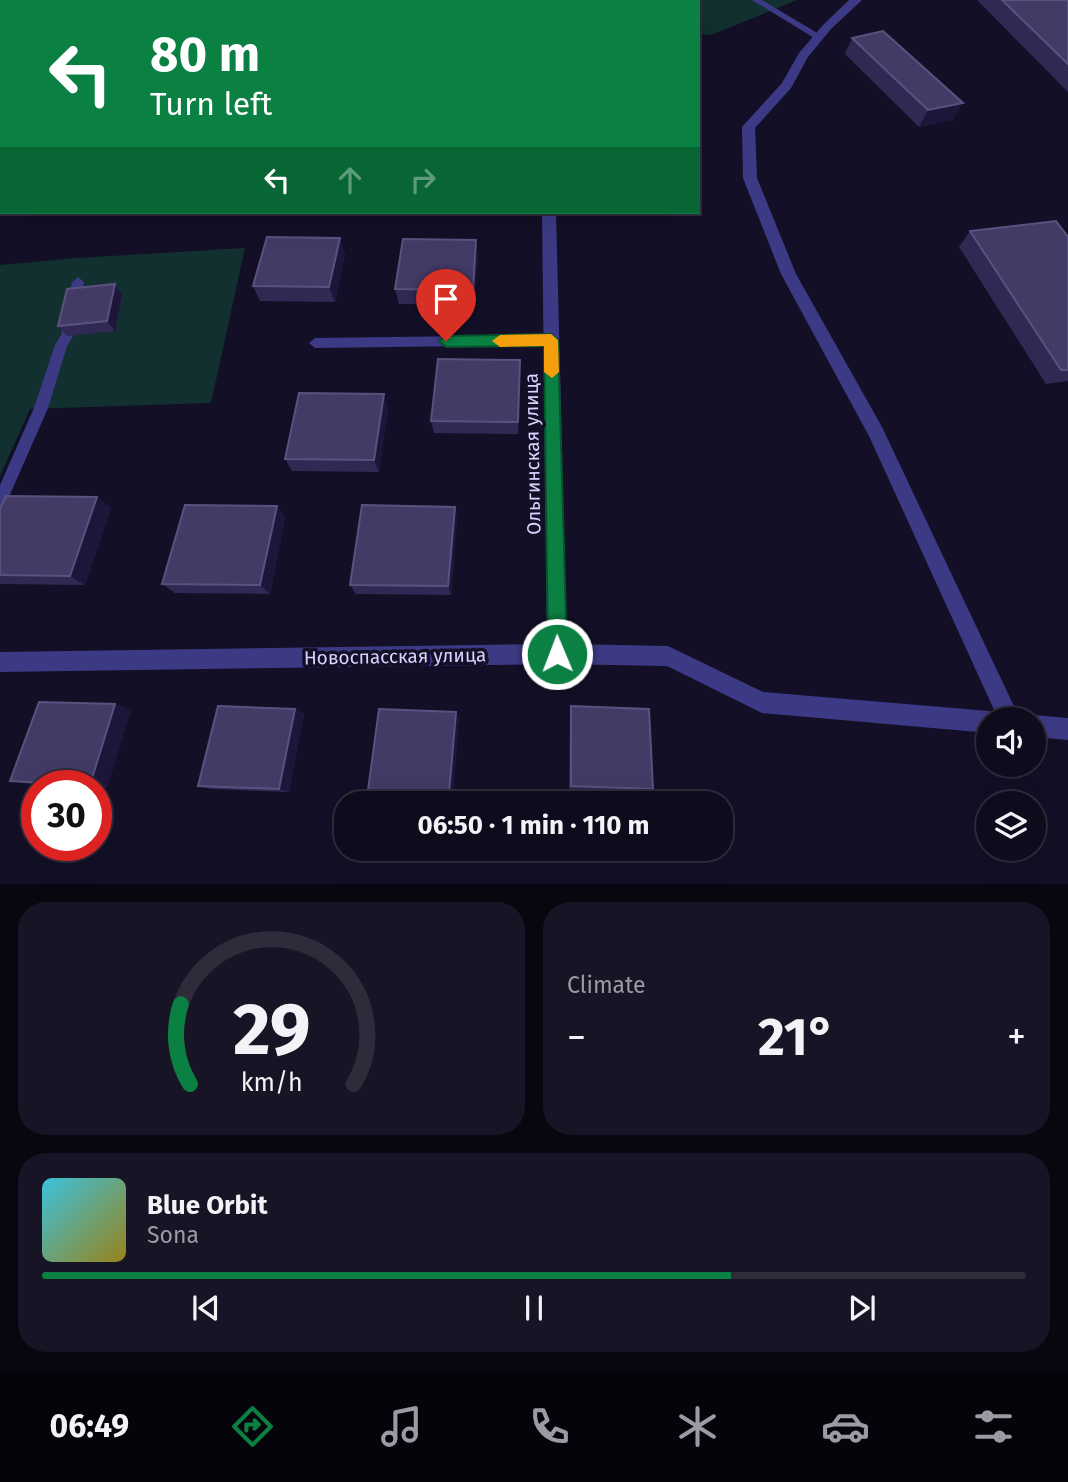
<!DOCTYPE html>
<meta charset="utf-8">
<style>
body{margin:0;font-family:"Fira Sans",sans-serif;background:#171425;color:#f1f3f6;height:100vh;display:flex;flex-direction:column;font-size:26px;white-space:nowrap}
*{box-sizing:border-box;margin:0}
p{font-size:23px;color:#9b9ba3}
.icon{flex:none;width:38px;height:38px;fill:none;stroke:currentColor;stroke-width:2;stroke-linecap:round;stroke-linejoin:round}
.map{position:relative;height:884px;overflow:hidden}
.details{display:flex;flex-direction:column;gap:18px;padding:18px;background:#08060f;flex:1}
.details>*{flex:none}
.top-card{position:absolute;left:0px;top:0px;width:700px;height:214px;box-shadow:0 7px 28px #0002,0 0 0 2px #2e2b3b;background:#0b8043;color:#fff;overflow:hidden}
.fabs{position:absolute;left:976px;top:707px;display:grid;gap:14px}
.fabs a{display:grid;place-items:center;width:70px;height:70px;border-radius:50%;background:#0e0b1c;box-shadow:0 7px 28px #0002,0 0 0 2px #2e2b3b;font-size:35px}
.speed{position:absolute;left:21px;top:770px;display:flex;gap:14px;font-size:35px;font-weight:700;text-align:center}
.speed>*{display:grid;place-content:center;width:91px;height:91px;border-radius:50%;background:#0e0b1c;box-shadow:0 7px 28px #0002,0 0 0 2px #2e2b3b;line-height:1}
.speed .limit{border:10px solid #d22;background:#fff;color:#111}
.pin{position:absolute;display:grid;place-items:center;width:60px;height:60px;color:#fff;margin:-72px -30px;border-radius:50% 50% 50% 0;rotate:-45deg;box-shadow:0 0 7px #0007}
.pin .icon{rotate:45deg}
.me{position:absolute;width:77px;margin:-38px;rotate:359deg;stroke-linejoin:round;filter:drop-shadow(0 0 5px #0008)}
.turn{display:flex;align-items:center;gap:24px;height:147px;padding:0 35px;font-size:32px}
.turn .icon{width:91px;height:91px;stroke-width:2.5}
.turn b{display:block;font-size:49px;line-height:60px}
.lanes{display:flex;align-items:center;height:66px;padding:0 35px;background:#0003;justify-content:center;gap:35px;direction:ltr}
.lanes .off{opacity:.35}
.big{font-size:52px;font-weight:700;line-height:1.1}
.details .card{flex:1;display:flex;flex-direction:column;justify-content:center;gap:10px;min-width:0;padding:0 24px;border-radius:28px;background:#171425}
.details .dial{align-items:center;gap:0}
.dial svg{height:182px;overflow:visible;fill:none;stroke:#2e2b3b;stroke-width:7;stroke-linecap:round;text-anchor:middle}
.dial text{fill:#f1f3f6;stroke:none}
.song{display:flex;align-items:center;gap:21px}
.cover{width:84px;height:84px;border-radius:10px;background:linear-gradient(135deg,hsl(190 70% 55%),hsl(50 70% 35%))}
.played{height:7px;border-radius:4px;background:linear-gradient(90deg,#0b8043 70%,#2e2b3b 70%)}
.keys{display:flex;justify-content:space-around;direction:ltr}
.heat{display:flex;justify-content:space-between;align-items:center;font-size:38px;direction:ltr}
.details .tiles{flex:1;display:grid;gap:18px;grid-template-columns:1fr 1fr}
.card:last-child{grid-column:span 2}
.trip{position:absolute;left:334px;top:791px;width:399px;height:70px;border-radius:28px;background:#0e0b1c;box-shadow:0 7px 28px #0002,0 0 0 2px #2e2b3b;font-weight:700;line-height:70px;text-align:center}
.tabs{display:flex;height:112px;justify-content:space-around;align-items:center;background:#06040b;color:#9b9ba3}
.tabs .icon{width:49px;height:49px}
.tabs .on{color:#0b8043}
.tabs b{font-size:32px;color:#f1f3f6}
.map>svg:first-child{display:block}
</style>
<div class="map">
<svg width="1068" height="884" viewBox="0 0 1068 884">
<rect width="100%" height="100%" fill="#130f26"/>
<path fill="#12302f" d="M 636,0 L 797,0 L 711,35 L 698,34 L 698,2 Z
M 245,248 L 211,403 L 30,409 L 0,476 L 0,265 L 77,258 Z"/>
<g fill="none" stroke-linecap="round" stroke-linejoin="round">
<path fill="#3d3a85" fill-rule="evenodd" d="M 752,0 L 762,0 L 824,37 L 816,39 Z
M 78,277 L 84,282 L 73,336 L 67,346 L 48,408 L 5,506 L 0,508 L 0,485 L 34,408 L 55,345 L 61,335 L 72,282 Z
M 551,335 L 557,340 L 551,345 L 315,348 L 309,343 L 315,338 Z"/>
<path fill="#3d3a85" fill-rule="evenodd" d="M 539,0 L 551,0 L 551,2 L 539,2 Z
M 849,0 L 862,0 L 831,29 L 808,57 L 791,88 L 755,128 L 757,178 L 796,274 L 882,427 L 1020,719 L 989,719 L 989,733 L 762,713 L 667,666 L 557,664 L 0,672 L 0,652 L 547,644 L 542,212 L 556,212 L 567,644 L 668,646 L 763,692 L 989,711 L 996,714 L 869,436 L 781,274 L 743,178 L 742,127 L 782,83 L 799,53 L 823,25 Z
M 1034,715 L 1068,718 L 1068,740 L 1034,737 L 1034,719 L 1026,719 Z"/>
</g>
<path fill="#312854" d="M 977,0 L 1068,0 L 1068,92 Z
M 852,38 L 953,120 L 919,127 L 845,54 Z
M 970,231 L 1068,237 L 1068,381 L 1046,384 L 959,247 Z
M 345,254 L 335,302 L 260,301 L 253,286 Z
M 478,256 L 474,304 L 399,304 L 395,289 Z
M 122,295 L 115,331 L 67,336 L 58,326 Z
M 520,360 L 518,434 L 434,433 L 431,421 Z
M 388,407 L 379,472 L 292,471 L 285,459 Z
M 97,497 L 111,508 L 85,585 L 0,584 L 0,509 Z
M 285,517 L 270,594 L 175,593 L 162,584 Z
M 457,518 L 451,595 L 356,594 L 350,585 Z
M 115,704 L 131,710 L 107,787 L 96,787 L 96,786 L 30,784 L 10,781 Z
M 571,706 L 653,789 L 648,792 L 569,789 L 570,711 Z
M 295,709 L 304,714 L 289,792 L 211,789 L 198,786 Z
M 456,712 L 459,717 L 453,795 L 375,792 L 368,790 Z"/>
<path fill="#1d163a" d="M 0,0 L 14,0 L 13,2 L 2,2 L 2,17 L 0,19 Z
M 963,103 L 953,120 L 919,127 L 928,110 Z
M 340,238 L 345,254 L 335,302 L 329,287 Z
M 476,240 L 478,256 L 474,304 L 473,290 Z
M 115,284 L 122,295 L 115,331 L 107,321 Z
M 384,394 L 388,407 L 379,472 L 374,460 Z
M 97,497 L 111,508 L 85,585 L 70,576 Z
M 277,506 L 285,517 L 270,594 L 260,585 Z
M 455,507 L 457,518 L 451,595 L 448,586 Z
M 115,704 L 131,710 L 107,787 L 90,785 Z
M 295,709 L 304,714 L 289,792 L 279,789 Z
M 456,712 L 459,717 L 453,795 L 449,793 Z"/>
<path fill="#433a66" stroke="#5a527e" stroke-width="2" d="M 1002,0 L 1068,0 L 1068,64 Z
M 883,31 L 963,103 L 928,110 L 852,38 Z
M 1056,221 L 1068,237 L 1068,370 L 1061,370 L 970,231 Z
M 267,237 L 340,238 L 329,287 L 253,286 Z
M 403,239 L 476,240 L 473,290 L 395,289 Z
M 115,284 L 107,321 L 58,326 L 67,289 Z
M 438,359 L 520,360 L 518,422 L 431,421 Z
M 299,393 L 384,394 L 374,460 L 285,459 Z
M 6,496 L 97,497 L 70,576 L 0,575 L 0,509 Z
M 185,505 L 277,506 L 260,585 L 162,584 Z
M 362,505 L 455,507 L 448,586 L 350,585 Z
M 39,702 L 115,704 L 90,785 L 10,781 Z
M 218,706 L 295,709 L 279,789 L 198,786 Z
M 571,706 L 649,709 L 653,789 L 571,786 Z
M 379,709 L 456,712 L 449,793 L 368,790 Z"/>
<path fill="#0b8043" stroke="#07532c" stroke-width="2" d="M 551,334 L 558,340 L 567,654 L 564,661 L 557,663 L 551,661 L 548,654 L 544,346 L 446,347 L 439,341 L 446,336 Z"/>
<path fill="#f59e0b" d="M 551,334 L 558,340 L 559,372 L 552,378 L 544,372 L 544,346 L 500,347 L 492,341 L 500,335 Z"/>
<g text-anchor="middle" stroke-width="7" stroke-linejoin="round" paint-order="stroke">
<g font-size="19" fill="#d9d4ff" stroke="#130f26">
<text transform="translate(532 454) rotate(-91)" y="7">Ольгинская улица</text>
<text transform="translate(395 656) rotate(-1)" y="7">Новоспасская улица</text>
</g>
</g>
</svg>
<div class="fabs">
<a><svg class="icon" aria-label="sound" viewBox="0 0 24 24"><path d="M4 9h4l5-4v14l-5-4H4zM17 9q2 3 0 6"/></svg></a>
<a><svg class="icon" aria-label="layers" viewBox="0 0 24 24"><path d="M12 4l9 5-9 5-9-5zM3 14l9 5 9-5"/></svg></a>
</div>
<div class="speed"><div class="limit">30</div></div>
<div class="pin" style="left:446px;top:341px;background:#d93025"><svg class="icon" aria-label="arrive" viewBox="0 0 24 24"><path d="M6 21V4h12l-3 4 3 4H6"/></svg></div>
<svg class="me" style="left:557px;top:654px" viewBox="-20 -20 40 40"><circle r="17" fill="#0b8043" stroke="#fff" stroke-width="3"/><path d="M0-11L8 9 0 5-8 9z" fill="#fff"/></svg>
<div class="trip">06:50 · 1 min · 110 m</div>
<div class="top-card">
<div class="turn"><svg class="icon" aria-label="left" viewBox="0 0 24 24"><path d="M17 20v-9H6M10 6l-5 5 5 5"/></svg><div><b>80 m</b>Turn left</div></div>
<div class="lanes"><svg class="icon" aria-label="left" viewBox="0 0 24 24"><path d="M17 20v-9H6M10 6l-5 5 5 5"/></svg><svg class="icon off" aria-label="ahead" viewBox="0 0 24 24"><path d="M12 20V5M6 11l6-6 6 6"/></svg><svg class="icon off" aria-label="right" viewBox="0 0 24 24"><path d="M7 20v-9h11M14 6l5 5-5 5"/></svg></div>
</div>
</div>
<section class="details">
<div class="tiles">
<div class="card dial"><svg viewBox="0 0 100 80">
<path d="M14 69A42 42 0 1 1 86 69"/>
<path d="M14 69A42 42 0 0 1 10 34" stroke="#0b8043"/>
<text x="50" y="56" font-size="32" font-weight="700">29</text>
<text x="50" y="72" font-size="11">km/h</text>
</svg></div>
<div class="card"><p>Climate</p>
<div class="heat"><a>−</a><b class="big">21°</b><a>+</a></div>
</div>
<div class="card">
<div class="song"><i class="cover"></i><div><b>Blue Orbit</b><p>Sona</p></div></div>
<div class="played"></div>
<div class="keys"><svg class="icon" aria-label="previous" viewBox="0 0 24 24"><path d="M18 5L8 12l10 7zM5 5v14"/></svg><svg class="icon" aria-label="pause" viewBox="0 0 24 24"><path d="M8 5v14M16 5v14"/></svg><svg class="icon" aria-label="next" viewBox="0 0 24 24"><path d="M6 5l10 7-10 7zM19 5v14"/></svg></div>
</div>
</div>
</section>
<nav class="tabs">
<b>06:49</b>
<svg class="icon on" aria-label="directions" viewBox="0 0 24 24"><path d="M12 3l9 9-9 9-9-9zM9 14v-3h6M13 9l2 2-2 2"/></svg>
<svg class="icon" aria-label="music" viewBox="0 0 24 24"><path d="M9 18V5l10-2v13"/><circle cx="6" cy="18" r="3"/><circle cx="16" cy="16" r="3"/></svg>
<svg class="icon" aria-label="phone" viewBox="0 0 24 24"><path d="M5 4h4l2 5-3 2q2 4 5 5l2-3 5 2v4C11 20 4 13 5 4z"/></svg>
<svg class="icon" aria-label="climate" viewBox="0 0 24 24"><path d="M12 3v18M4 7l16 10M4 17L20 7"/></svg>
<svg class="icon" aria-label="car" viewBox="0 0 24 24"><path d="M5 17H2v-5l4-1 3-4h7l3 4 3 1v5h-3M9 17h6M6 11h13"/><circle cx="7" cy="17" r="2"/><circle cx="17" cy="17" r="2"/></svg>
<svg class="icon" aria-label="filters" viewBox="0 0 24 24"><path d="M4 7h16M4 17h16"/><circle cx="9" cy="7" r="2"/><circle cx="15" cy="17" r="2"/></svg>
</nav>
